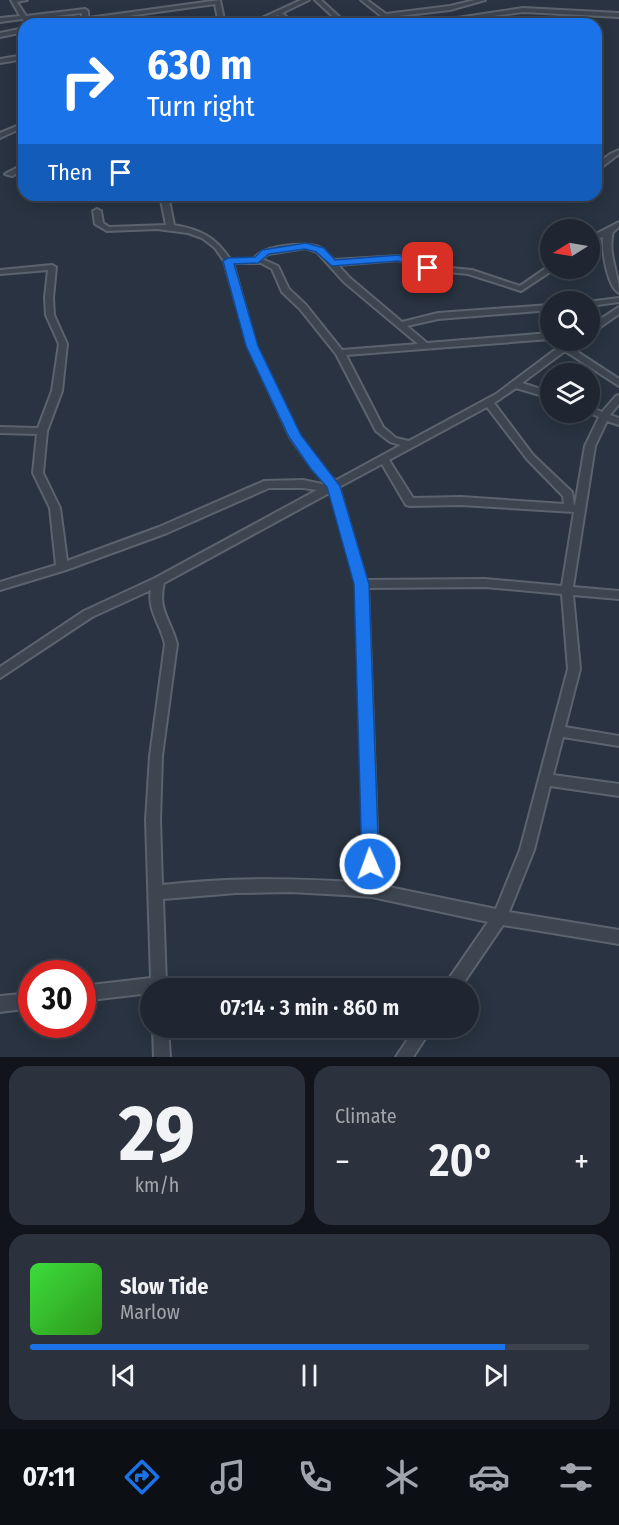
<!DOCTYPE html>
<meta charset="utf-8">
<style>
body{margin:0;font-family:"Fira Sans Condensed",sans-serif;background:#2c323d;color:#f1f3f6;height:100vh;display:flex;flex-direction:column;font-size:22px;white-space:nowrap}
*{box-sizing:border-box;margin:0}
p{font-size:20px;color:#a1a5ab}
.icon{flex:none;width:33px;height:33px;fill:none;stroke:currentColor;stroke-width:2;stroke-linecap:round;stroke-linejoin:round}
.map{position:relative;height:1057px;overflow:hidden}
.panel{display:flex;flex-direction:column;gap:9px;padding:9px;background:#11151b;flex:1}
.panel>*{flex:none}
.guide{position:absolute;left:18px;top:18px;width:584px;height:183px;border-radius:18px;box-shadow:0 3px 15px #0003,0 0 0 2px #3c434d;background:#1a73e8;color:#fff;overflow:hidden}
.needle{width:39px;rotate:259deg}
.tools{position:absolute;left:540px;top:219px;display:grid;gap:12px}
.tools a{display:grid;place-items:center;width:60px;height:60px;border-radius:50%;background:#1f2631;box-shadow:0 3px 15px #0003,0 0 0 2px #3c434d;font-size:30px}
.speed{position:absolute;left:18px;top:960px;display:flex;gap:12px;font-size:30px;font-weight:700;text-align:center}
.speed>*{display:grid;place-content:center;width:78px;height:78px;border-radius:50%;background:#1f2631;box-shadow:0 3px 15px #0003,0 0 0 2px #3c434d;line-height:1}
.speed .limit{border:9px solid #d22;background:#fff;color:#111}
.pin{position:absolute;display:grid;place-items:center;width:51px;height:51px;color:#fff;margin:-26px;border-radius:12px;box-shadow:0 3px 9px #0006}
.me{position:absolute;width:66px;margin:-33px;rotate:358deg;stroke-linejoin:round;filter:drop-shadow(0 0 4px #0008)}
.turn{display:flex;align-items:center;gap:21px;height:126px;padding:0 30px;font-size:27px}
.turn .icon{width:78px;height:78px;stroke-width:2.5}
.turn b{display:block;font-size:42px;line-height:51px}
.then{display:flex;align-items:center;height:57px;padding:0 30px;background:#0003;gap:12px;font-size:22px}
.big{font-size:45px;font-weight:600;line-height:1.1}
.panel .widget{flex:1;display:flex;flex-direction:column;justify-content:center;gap:9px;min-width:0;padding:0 21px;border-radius:18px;background:#2c323d}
.panel .dial{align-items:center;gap:0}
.dial b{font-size:78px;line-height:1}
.song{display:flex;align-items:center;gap:18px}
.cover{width:72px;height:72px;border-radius:9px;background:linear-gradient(135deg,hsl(120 70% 55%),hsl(110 70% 35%))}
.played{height:6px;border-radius:3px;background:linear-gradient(90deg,#1a73e8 85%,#3c434d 85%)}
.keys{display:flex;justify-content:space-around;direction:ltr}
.heat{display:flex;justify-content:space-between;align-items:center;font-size:33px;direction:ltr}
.panel .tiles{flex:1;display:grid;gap:9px;grid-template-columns:1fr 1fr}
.widget:last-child{grid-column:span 2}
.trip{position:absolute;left:140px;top:978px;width:339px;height:60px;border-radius:30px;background:#1f2631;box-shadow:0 3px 15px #0003,0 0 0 2px #3c434d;font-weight:600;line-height:60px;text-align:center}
.dock{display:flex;height:96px;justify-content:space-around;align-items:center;background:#0c0f14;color:#a1a5ab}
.dock .icon{width:42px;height:42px}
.dock .current{color:#1a73e8}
.dock b{font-size:27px;color:#f1f3f6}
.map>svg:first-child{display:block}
</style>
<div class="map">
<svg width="619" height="1057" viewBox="0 0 619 1057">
<rect width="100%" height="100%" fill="#293341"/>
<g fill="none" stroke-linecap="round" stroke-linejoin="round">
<defs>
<path id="minor" d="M 11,0 L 27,0 L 17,2 L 26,16 L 85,9 L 88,11 L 88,18 L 220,0 L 225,24 L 219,24 L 215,4 L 70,24 L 55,24 L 82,19 L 82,13 L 28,19 L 25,21 L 22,19 L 0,22 L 0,18 L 20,16 Z
M 301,0 L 309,0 L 282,13 L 295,24 L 289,24 L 278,15 L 257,24 L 249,24 Z
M 315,0 L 321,0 L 347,24 L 341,24 Z
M 361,0 L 367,0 L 386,14 L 450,6 L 475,0 L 485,0 L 450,10 L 390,17 L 398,24 L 391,24 Z
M 523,8 L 619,13 L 619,17 L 523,12 L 433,24 L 417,24 Z
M 24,28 L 24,32 L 0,37 L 0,33 Z
M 24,55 L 24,59 L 0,63 L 0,59 Z
M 24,123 L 24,127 L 0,138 L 0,133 Z
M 619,150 L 619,154 L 602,167 L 596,169 L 596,165 L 610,154 Z
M 24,164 L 24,169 L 12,176 L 5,174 Z
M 160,195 L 168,195 L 174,225 C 201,230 214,236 230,259 L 254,259 C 261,245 306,242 319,247 C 325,250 329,256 334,260 L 399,256 L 429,266 L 472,270 L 520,286 L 549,266 L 550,266 L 550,268 L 556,268 L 521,291 L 468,274 L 428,270 L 398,260 L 338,265 L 350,278 L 402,322 L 438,313 L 550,305 L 550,310 L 438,319 L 407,326 L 427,343 L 550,333 L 550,339 L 346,355 L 383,427 L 396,438 L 409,441 L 496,394 L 568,340 L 578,340 L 570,347 L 619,379 L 619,386 L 565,351 L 522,383 L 550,392 L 550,398 L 516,388 L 494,403 L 533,455 L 572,492 L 574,505 L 575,505 L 585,446 L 599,417 L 587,412 L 590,412 L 590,407 L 602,412 L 616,396 L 619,395 L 619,404 L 610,415 L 619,418 L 619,425 L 607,421 L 595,446 L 573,587 L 619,591 L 619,599 L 573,595 L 580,669 L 565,727 L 619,736 L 619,746 L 563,737 L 553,775 L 619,784 L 619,796 L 550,786 L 534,850 L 509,912 L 619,930 L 619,944 L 503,925 L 460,988 L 444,988 L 446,983 L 488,922 L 372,897 L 345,895 L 290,892 L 236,893 L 163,899 L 166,985 L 165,988 L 150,988 L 150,993 L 82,1001 L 82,986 L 151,978 L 146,820 L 150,756 L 165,644 C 161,625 147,610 151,590 L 92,617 L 0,678 L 0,667 L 84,611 L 155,578 L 317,490 L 303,488 L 269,488 L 167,533 L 66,570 L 0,590 L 0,582 L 56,565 L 50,508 L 33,473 L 37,434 L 0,433 L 0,427 L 38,428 L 52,391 L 59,344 L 46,315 L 45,298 L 48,270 L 0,274 L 0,270 L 52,265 L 56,267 L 53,298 L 54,315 L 67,344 L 62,391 L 47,431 L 43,473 L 60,508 L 67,561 L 159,527 L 264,481 L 303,480 L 327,485 L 312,468 L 290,437 L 248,346 L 224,261 L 215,248 L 202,238 L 188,233 L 157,229 L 107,231 L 95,224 L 93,211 L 97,209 L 101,211 L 103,223 L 109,227 L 166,225 ZM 306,248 L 317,252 L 344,282 L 418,344 L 342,350 L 306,305 L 289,289 L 278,266 L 262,259 L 268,254 ZM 233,263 L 261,263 L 272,269 L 282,292 L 300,309 L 336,354 L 376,431 L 390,442 L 401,445 L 335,481 L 320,464 L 299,436 L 256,346 ZM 487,407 L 527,459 L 563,496 L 564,504 L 461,497 L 413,498 L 389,460 ZM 382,464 L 406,505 L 410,506 L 461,505 L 574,512 L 562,586 L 485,579 L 366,580 L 339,487 ZM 331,492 L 356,584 L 365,883 C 297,878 230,877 162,885 L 160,820 L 162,756 L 177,644 C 171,620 157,610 164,583 ZM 485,587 L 562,594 L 568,669 L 520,850 L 496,909 L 379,885 L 368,588 Z
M 619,222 L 619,227 L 613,232 C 607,253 619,273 619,293 C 607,286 602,250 603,237 L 590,242 L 590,237 Z
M 619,298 L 619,302 L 590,306 L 590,302 L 587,302 Z
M 619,307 L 619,314 L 593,332 L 590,332 L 590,326 Z
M 32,993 L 32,1008 L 0,1012 L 0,996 Z
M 153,1028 L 168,1028 L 170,1057 L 154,1057 Z
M 415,1028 L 432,1028 L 413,1057 L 396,1057 Z"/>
</defs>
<use href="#minor" stroke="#5b636e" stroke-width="4"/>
<use href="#minor" fill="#3d4551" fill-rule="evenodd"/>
</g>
<path fill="#1a73e8" stroke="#114b97" stroke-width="1.5" d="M 306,243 L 324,248 L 335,260 L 399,255 L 433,268 L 428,271 L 398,261 L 332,266 L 316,252 L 305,249 L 269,254 L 258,263 L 234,264 L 258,346 L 301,435 L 340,486 L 369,584 L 379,864 L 377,870 L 370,872 L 364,870 L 362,864 L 354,584 L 327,487 L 311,469 L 289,437 L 246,346 L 223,261 L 228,258 L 255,257 L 262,250 Z"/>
</svg>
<div class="tools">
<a><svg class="needle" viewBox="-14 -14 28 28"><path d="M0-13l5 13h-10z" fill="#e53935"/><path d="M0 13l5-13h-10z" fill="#a1a5ab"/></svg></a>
<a><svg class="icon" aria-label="search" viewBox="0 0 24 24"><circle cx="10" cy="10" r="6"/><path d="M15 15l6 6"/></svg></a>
<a><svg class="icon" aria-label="layers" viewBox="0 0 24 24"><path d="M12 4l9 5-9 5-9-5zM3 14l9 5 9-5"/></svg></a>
</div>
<div class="speed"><div class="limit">30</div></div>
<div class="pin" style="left:428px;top:268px;background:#d93025"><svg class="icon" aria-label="arrive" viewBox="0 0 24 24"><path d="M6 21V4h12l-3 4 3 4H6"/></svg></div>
<svg class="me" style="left:370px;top:864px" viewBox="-20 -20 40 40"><circle r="17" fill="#1a73e8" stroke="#fff" stroke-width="3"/><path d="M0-11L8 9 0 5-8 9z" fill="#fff"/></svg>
<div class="trip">07:14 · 3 min · 860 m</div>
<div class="guide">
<div class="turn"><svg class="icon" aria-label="right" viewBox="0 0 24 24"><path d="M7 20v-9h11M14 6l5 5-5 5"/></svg><div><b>630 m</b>Turn right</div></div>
<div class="then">Then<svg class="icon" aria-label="arrive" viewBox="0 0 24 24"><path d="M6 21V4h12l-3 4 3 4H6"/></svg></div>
</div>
</div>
<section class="panel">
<div class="tiles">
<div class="widget dial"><b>29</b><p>km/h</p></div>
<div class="widget"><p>Climate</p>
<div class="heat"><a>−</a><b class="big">20°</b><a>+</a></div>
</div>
<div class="widget">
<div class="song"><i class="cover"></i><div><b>Slow Tide</b><p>Marlow</p></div></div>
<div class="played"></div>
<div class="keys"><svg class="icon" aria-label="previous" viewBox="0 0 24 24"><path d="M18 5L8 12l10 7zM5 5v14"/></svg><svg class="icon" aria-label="pause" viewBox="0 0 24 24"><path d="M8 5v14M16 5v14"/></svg><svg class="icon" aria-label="next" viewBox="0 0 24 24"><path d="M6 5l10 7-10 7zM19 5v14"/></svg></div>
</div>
</div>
</section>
<nav class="dock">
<b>07:11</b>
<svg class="icon current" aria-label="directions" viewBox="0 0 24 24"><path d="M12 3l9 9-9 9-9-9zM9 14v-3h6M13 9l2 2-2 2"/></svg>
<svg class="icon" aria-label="music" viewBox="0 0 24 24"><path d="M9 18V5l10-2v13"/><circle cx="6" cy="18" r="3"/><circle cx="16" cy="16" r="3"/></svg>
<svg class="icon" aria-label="phone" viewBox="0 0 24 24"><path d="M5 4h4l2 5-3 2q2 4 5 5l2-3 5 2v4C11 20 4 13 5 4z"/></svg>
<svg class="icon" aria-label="climate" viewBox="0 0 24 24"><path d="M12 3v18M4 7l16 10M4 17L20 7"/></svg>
<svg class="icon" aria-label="car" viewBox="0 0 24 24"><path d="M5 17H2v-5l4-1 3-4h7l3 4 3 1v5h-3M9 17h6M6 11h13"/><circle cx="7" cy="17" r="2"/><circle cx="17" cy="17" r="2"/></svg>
<svg class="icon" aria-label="filters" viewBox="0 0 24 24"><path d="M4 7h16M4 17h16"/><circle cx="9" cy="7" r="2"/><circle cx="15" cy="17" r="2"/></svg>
</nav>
